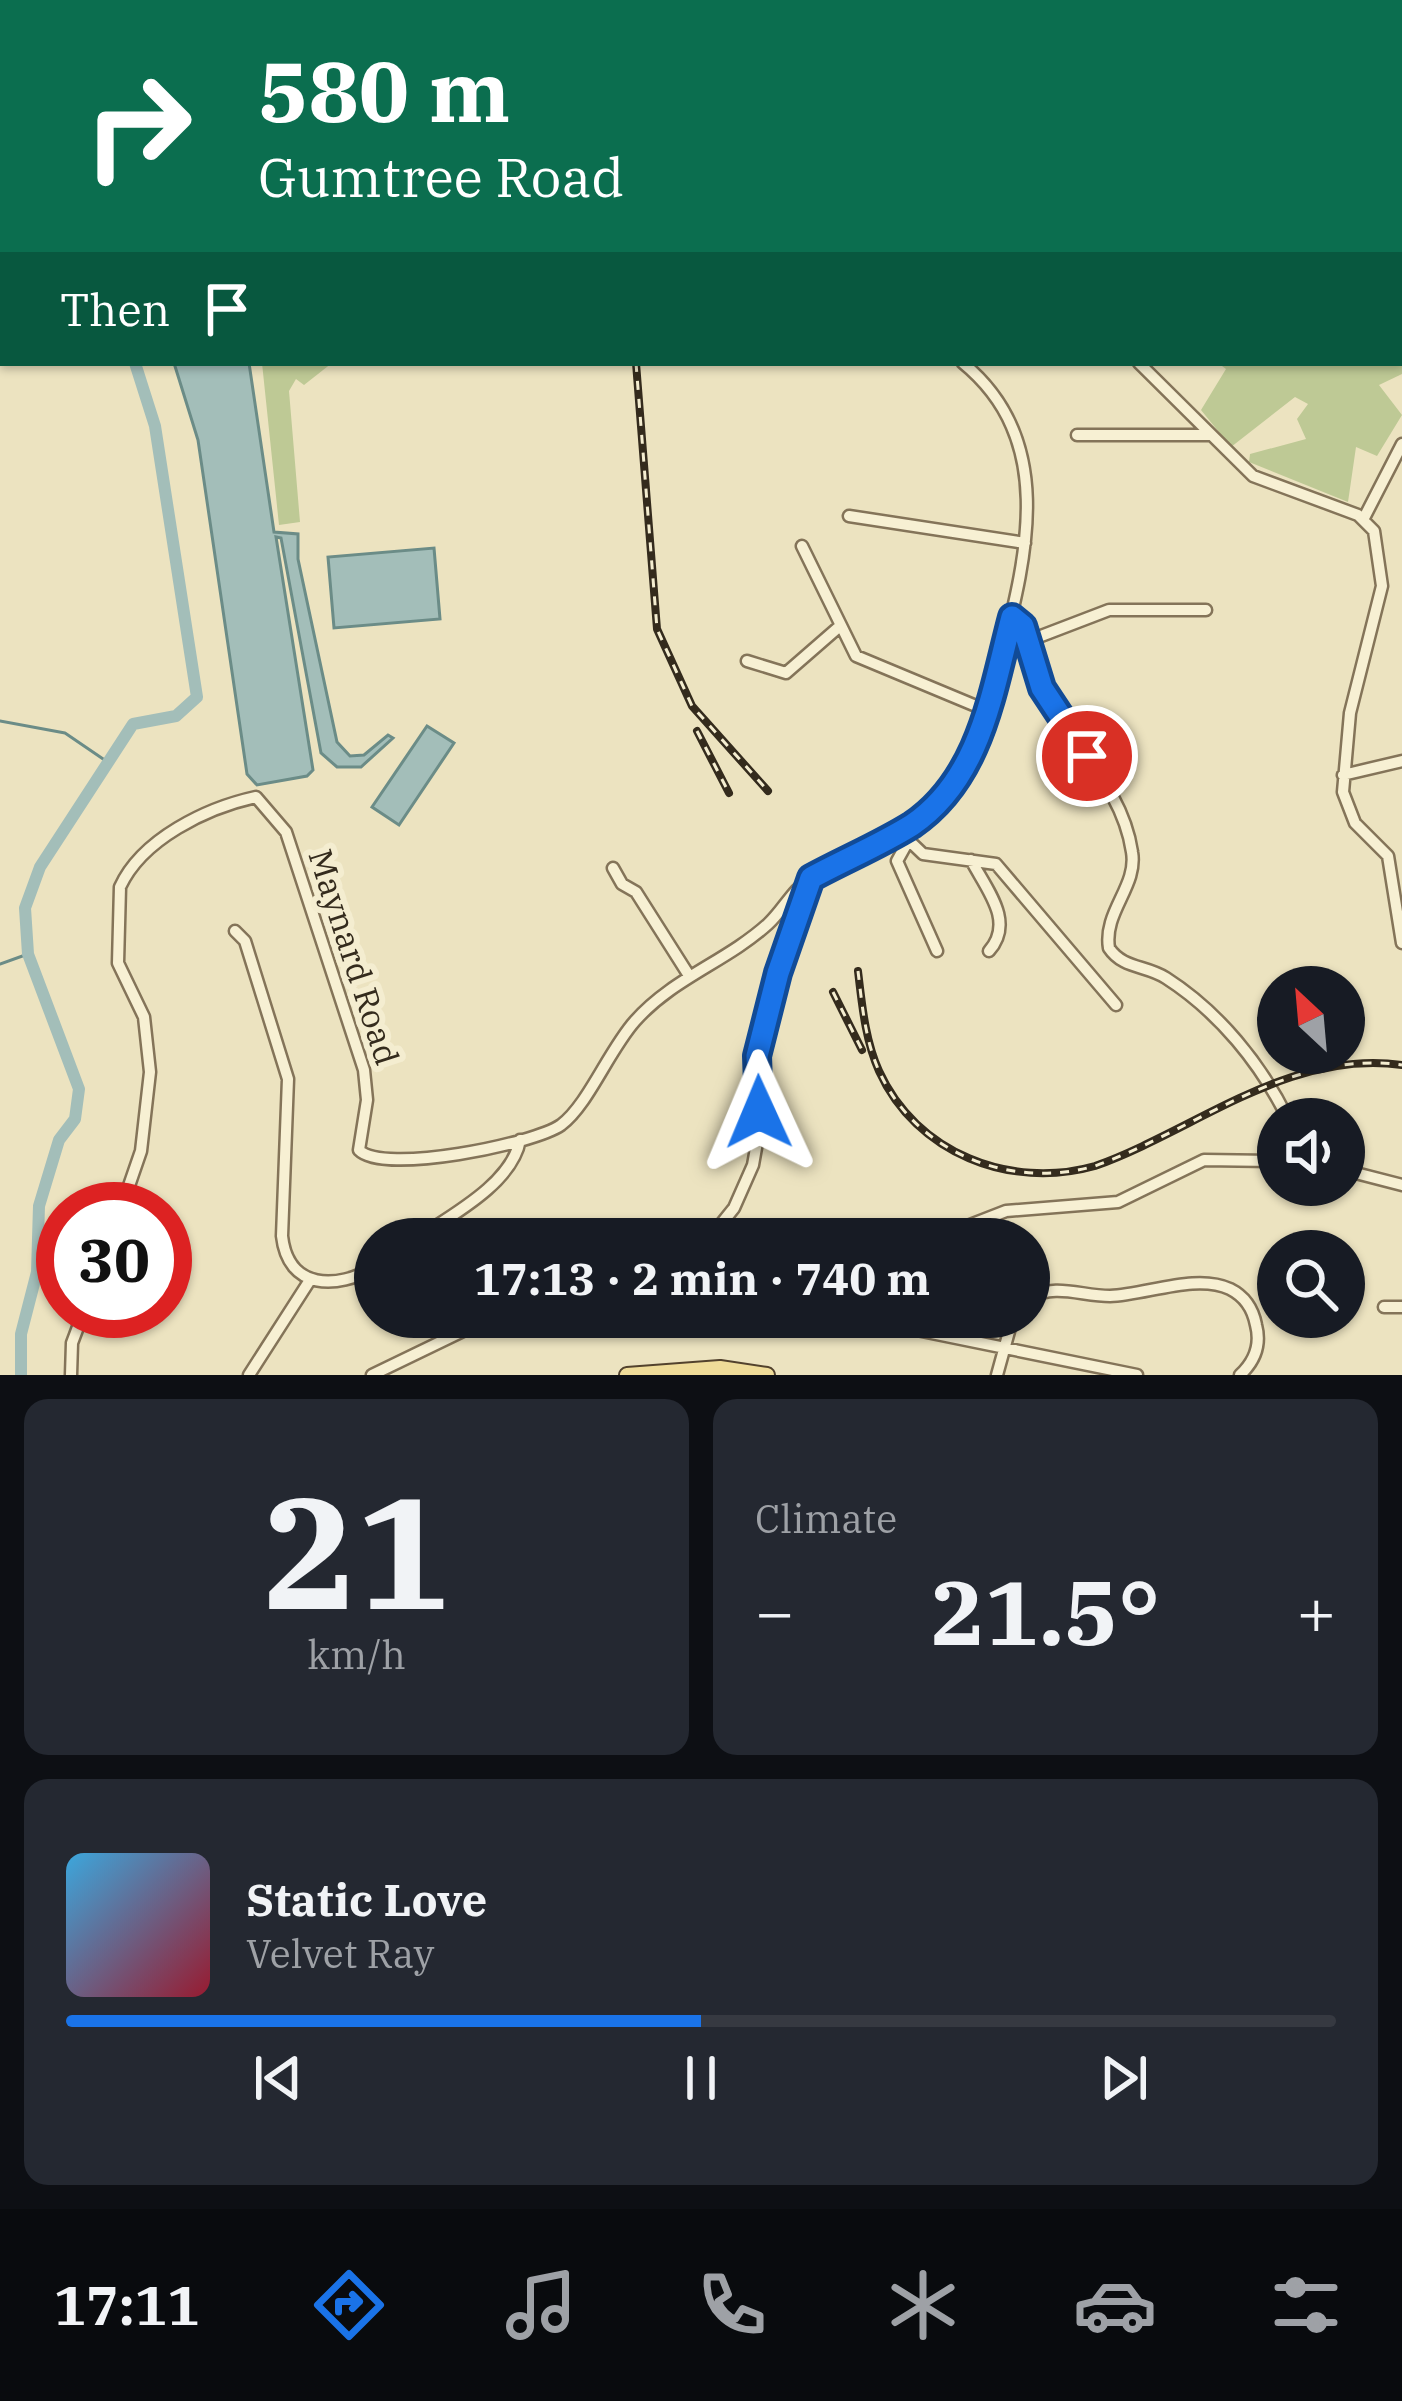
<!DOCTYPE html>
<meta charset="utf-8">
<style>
body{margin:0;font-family:"IBM Plex Serif",serif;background:#242831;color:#f1f3f6;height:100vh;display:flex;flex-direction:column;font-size:45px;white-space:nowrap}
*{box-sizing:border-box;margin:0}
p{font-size:39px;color:#9ea1a6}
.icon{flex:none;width:66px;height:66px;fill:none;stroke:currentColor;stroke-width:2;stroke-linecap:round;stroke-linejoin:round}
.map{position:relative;height:1375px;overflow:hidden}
.side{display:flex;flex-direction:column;gap:24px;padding:24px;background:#0d0f14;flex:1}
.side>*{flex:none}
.banner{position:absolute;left:0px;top:0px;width:1404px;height:366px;box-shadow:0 3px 9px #0004;background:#0b6e4f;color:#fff;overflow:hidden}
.needle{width:78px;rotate:334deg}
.tools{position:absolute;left:1257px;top:966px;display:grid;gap:24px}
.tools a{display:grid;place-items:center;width:108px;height:108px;border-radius:50%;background:#171b24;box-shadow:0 3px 9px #0004;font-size:60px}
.speed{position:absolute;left:36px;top:1182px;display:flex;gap:24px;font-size:60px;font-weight:700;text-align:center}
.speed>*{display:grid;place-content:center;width:156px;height:156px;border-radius:50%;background:#171b24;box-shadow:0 3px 9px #0004;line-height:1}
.speed .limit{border:18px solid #d22;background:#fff;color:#111}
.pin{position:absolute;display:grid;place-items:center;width:102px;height:102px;color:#fff;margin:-51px;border:6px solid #fff;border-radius:50%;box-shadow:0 3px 12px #0007}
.me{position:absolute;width:132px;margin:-66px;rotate:359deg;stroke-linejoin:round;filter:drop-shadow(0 0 9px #0008)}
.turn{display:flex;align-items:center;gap:42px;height:252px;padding:0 60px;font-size:54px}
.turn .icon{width:156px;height:156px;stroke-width:2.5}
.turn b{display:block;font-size:84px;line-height:102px}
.then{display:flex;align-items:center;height:114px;padding:0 60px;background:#0003;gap:24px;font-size:45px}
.big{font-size:90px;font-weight:800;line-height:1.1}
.side .card{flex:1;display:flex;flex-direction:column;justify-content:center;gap:18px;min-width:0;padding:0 42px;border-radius:24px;background:#242831}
.side .dial{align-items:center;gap:0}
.dial b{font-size:156px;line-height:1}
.song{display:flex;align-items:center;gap:36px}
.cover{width:144px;height:144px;border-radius:18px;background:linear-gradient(135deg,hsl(200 70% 55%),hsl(350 70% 35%))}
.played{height:12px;border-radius:6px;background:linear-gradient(90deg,#1a73e8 50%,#363941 50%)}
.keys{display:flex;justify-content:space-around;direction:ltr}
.heat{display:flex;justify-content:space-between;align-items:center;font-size:66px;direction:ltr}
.side .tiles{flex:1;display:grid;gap:24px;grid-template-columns:1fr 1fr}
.card:last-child{grid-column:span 2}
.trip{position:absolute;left:354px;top:1218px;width:696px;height:120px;border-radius:60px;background:#171b24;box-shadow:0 3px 9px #0004;font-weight:800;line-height:120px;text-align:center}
.tabs{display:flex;height:192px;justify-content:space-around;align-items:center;background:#090b0e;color:#9ea1a6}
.tabs .icon{width:84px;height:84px}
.tabs .on{color:#1a73e8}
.tabs b{font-size:54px;color:#f1f3f6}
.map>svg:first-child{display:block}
</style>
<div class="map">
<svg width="1402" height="1375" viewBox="0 0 1402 1375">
<rect width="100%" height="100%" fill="#ece3c0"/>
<path fill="#bec995" d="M 1402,274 L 1402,374 L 1379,385 L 1402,415 L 1377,456 L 1356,447 L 1348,502 L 1249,462 L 1250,454 L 1306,439 L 1297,419 L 1308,404 L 1295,397 L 1231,447 L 1201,410 L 1226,369 L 1218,363 L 1401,363 Z
M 262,363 L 332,363 L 304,385 L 296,379 L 289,391 L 300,522 L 279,525 Z"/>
<path fill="#a3beb9" stroke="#6b8c87" stroke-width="3" d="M 174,363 L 249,363 L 274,532 L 298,534 L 298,559 L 337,742 L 350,756 L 364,755 L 388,735 L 393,738 L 361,767 L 337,767 L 321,753 L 281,538 L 276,537 L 313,770 L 307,776 L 257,785 L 247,774 L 198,440 Z
M 434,548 L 440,619 L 334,628 L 328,557 Z
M 427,726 L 454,743 L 399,825 L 372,807 Z"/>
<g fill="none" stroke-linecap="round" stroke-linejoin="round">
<path stroke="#6b8c87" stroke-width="3" d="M 0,721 L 65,733 L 109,763
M 0,964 L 28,954"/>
<path stroke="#a3beb9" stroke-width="12" d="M 0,50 L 3,53
M 21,1375 L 21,1334 L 37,1272 L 39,1206 L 59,1140 L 75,1119 L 79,1089 L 28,954 L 25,908 L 40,867 L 133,724 L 176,716 L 197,697 L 155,426 L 135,363"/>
<defs>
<path id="minor" d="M 716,0 L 720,3
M 970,0 L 971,3
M 1100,0 L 1101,3
M 1226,0 L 1228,3
M 1296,0 L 1297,3
M 1401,239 L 1402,239
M 1139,363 L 1253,476 L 1358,515 L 1374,531 L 1382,586 L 1350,713 L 1343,792 L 1355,823 L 1388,856 L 1402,943
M 1077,435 L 1210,435
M 849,516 L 1025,543
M 1364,518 L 1402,444
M 802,546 L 856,656 L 988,711
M 1012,617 C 1035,629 1032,669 1044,691 C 1072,744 1123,789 1132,852 C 1138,886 1103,912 1109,948 C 1123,969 1146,965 1166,978 C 1219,1012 1261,1064 1288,1119
M 1028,641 L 1109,610 L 1206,610
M 747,661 L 786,673 L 840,626
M 1343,775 L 1402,761
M 900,832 L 923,854 L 996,864 L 1116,1005
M 907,843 L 897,861 L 937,951
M 971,860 C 987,890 1015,922 989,951
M 613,868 L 622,884 L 636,892 L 688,974
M 235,931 L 245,941 L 288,1079 L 282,1236 C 288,1290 337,1290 375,1267
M 1344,1170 L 1402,1185
M 121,1209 L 141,1151 L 150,1072 L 144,1017 L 118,963 L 120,887 C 142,839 206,808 256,797 L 286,832 L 364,1070 L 367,1100 L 359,1150 C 383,1175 534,1144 561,1125 C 588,1105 609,1050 635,1021 C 673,978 726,962 768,924 C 784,909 792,890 811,878
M 416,1239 C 450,1216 512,1184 520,1140
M 709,1239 L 734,1208 L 753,1165 L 759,1131 L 757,1056 L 778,973 L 811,878 C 863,849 919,830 955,782 C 982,747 990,703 1000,662 C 1026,558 1058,441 963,363
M 934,1239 L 1006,1211 L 1118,1202 L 1204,1160 L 1278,1161
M 1029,1298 C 1056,1283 1081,1296 1110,1296 C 1146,1295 1196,1273 1230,1289 C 1244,1296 1253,1309 1256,1325 C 1261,1344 1255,1361 1240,1375
M 1384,1307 L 1402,1307
M 853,1317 L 1137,1375
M 71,1375 L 72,1343 L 84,1311
M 249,1375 L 310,1280
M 372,1375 L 492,1317
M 997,1375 L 1013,1317"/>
<path id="major" d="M 627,1375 L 720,1368 L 767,1375"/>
</defs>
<use href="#minor" stroke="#847459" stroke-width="15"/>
<use href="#major" stroke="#52422d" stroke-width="18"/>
<use href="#minor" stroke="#f7f0d3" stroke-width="10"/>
<use href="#major" stroke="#efdc99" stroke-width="14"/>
<defs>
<path id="rail" d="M 388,0 L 390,3
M 636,363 L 657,629 L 692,706 L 768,791
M 697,731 L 729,793
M 858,971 C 862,1004 865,1040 879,1071 C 916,1153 1010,1190 1095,1166 C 1196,1130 1289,1049 1402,1065
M 833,992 L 862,1050"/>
</defs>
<use href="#rail" stroke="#342b1d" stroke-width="8"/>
<use href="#rail" stroke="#f4edd0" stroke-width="3" stroke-dasharray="9" stroke-linecap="butt"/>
</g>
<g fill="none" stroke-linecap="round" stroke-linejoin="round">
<defs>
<path id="route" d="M 759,1112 L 757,1056 L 778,973 L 811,878 C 844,860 880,845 912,825 C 981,778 992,692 1012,617 L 1023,626 L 1042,688 L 1087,756"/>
</defs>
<use href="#route" stroke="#114b97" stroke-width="30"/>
<use href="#route" stroke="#1a73e8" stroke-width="21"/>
</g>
<g text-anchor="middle" stroke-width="12" stroke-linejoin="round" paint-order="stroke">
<g font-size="33" fill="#342b1d" stroke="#f4edd0">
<text transform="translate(354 957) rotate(72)" y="12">Maynard Road</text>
</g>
</g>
</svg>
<div class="tools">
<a><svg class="needle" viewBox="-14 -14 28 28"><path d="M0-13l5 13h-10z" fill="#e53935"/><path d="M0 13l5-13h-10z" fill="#9ea1a6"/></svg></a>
<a><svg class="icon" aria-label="sound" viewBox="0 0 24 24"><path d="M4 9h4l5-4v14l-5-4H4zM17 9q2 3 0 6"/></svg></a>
<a><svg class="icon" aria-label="search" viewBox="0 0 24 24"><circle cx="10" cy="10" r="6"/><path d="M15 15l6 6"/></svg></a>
</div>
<div class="speed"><div class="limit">30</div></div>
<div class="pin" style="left:1087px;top:756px;background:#d93025"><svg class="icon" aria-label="arrive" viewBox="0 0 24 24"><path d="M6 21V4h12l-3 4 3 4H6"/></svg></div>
<svg class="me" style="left:759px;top:1112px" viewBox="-20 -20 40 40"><path d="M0-17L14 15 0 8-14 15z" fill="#1a73e8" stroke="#fff" stroke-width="4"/></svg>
<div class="trip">17:13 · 2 min · 740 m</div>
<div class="banner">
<div class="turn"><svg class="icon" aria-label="right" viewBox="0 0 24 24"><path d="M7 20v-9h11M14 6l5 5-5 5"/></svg><div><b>580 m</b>Gumtree Road</div></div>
<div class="then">Then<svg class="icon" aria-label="arrive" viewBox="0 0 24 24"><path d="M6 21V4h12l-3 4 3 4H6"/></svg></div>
</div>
</div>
<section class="side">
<div class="tiles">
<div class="card dial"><b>21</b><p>km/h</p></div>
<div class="card"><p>Climate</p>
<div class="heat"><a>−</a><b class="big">21.5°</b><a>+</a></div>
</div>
<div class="card">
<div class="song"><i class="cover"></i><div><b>Static Love</b><p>Velvet Ray</p></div></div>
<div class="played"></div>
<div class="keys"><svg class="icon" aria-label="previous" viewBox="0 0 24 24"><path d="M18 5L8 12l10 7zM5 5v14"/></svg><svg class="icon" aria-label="pause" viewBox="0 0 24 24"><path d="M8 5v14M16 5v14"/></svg><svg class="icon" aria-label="next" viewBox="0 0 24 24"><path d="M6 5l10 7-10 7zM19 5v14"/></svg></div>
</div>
</div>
</section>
<nav class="tabs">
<b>17:11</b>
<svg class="icon on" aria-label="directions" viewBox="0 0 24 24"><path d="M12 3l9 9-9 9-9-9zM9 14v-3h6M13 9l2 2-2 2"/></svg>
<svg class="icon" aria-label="music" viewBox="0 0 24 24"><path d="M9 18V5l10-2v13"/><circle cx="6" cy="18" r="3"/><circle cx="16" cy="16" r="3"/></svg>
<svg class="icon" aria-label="phone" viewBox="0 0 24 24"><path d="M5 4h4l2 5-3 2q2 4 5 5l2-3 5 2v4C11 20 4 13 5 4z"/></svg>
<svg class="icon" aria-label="climate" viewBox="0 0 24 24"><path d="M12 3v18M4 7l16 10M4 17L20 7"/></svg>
<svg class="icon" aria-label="car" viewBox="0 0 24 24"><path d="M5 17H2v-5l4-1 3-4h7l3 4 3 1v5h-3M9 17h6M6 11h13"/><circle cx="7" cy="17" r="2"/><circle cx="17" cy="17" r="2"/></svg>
<svg class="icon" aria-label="filters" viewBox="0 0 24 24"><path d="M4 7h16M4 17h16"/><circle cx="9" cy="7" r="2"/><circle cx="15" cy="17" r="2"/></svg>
</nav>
